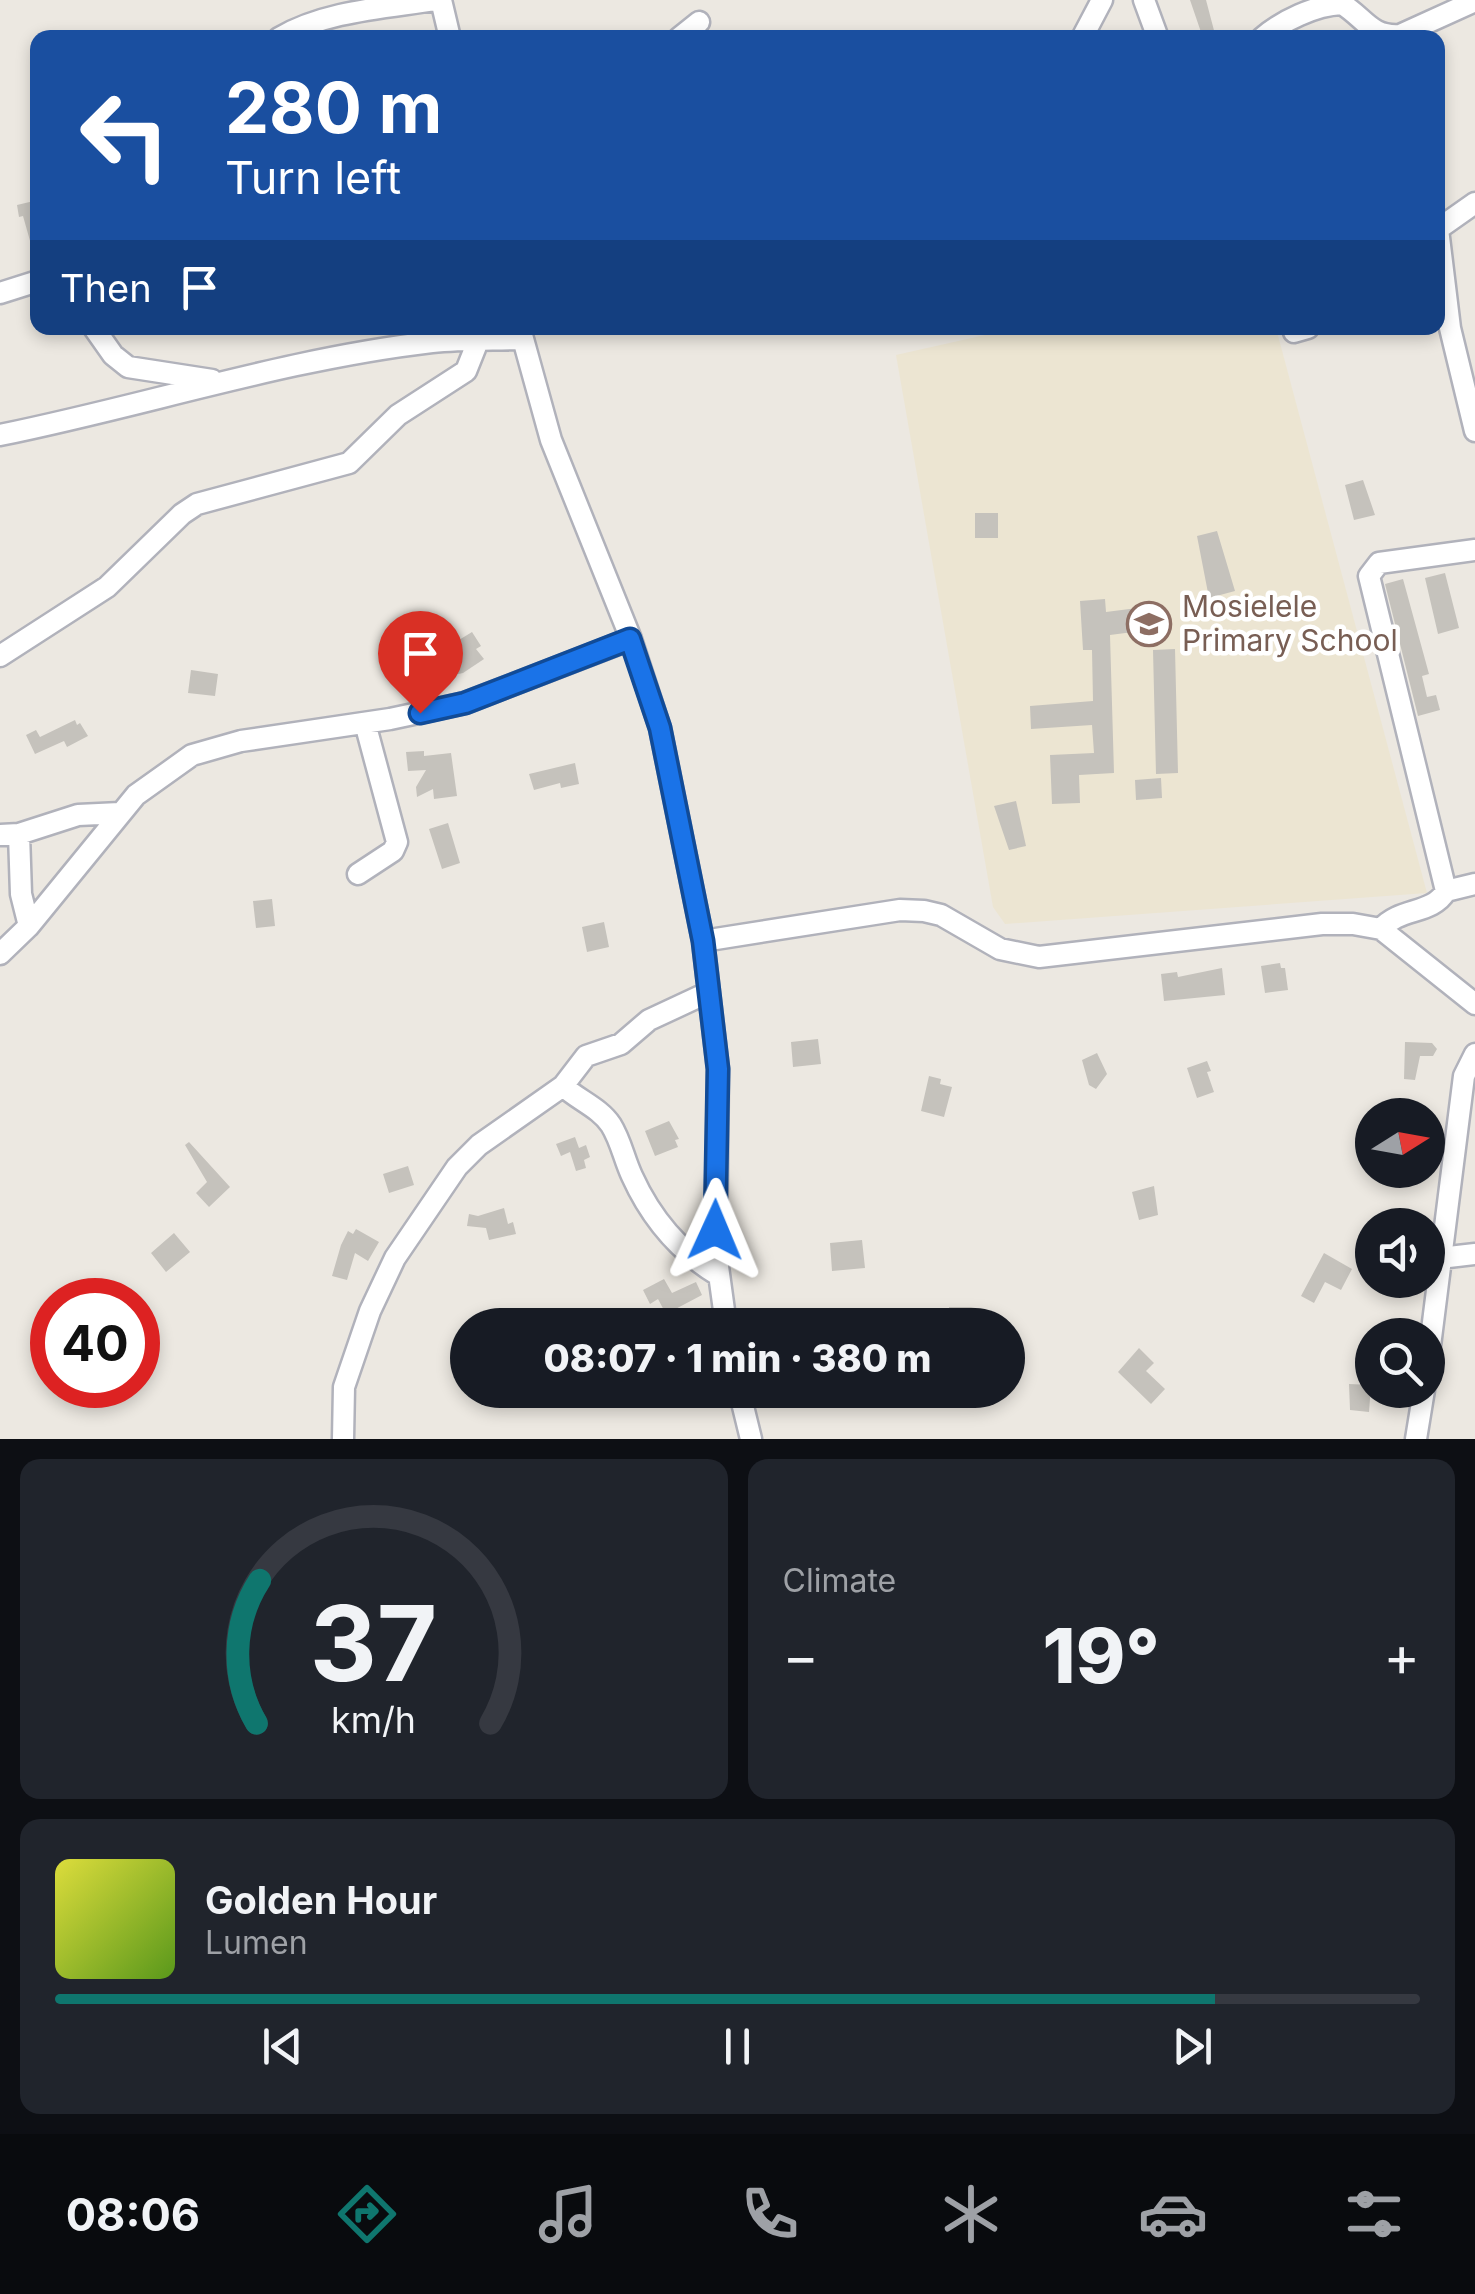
<!DOCTYPE html>
<meta charset="utf-8">
<style>
body{margin:0;font-family:Inter,sans-serif;background:#20242c;color:#f1f3f6;height:100vh;display:flex;flex-direction:column;font-size:38px;white-space:nowrap}
*{box-sizing:border-box;margin:0}
p{font-size:32px;color:#9ea1a6}
.icon{flex:none;width:55px;height:55px;fill:none;stroke:currentColor;stroke-width:2;stroke-linecap:round;stroke-linejoin:round}
.map{position:relative;height:1439px;overflow:hidden}
.drawer{display:flex;flex-direction:column;gap:20px;padding:20px;background:#0d0f14;flex:1}
.drawer>*{flex:none}
.banner{position:absolute;left:30px;top:30px;width:1415px;height:305px;border-radius:20px;box-shadow:0 5px 15px #0003;background:#1a4fa0;color:#fff;overflow:hidden}
.needle{width:65px;rotate:79deg}
.controls{position:absolute;left:1355px;top:1098px;display:grid;gap:20px}
.controls a{display:grid;place-items:center;width:90px;height:90px;border-radius:50%;background:#171b24;box-shadow:0 5px 15px #0003;font-size:50px}
.speed{position:absolute;left:30px;top:1278px;display:flex;gap:20px;font-size:50px;font-weight:700;text-align:center}
.speed>*{display:grid;place-content:center;width:130px;height:130px;border-radius:50%;background:#171b24;box-shadow:0 5px 15px #0003;line-height:1}
.speed .limit{border:15px solid #d22;background:#fff;color:#111}
.pin{position:absolute;display:grid;place-items:center;width:85px;height:85px;color:#fff;margin:-102px -42px;border-radius:50% 50% 50% 0;rotate:-45deg;box-shadow:0 0 10px #0007}
.pin .icon{rotate:45deg}
.me{position:absolute;width:110px;margin:-55px;rotate:1deg;stroke-linejoin:round;filter:drop-shadow(0 0 8px #0008)}
.turn{display:flex;align-items:center;gap:35px;height:210px;padding:0 30px;font-size:45px}
.turn .icon{width:130px;height:130px;stroke-width:2.5}
.turn b{display:block;font-size:70px;line-height:85px}
.then{display:flex;align-items:center;height:95px;padding:0 30px;background:#0003;gap:20px;font-size:38px}
.big{font-size:75px;font-weight:800;line-height:1.1}
.drawer .widget{flex:1;display:flex;flex-direction:column;justify-content:center;gap:15px;min-width:0;padding:0 35px;border-radius:20px;background:#20242c}
.drawer .dial{align-items:center;gap:0}
.dial svg{height:260px;overflow:visible;fill:none;stroke:#363941;stroke-width:7;stroke-linecap:round;text-anchor:middle}
.dial text{fill:#f1f3f6;stroke:none}
.song{display:flex;align-items:center;gap:30px}
.cover{width:120px;height:120px;border-radius:15px;background:linear-gradient(135deg,hsl(60 70% 55%),hsl(90 70% 35%))}
.played{height:10px;border-radius:5px;background:linear-gradient(90deg,#0f766e 85%,#363941 85%)}
.keys{display:flex;justify-content:space-around;direction:ltr}
.heat{display:flex;justify-content:space-between;align-items:center;font-size:55px;direction:ltr}
.drawer .tiles{flex:1;display:grid;gap:20px;grid-template-columns:1fr 1fr}
.widget:last-child{grid-column:span 2}
.trip{position:absolute;left:450px;top:1308px;width:575px;height:100px;border-radius:50px;background:#171b24;box-shadow:0 5px 15px #0003;font-weight:800;line-height:100px;text-align:center}
.dock{display:flex;height:160px;justify-content:space-around;align-items:center;background:#090b0e;color:#9ea1a6}
.dock .icon{width:70px;height:70px}
.dock .active{color:#0f766e}
.dock b{font-size:45px;color:#f1f3f6}
.map>svg:first-child{display:block}
</style>
<div class="map">
<svg width="1475" height="1439" viewBox="0 0 1475 1439">
<rect width="100%" height="100%" fill="#ece8e1"/>
<path fill="#ece5d2" d="M 1016,328 L 1276,328 L 1427,893 L 1005,924 L 993,907 L 896,355 Z"/>
<path fill="#c5c2bc" d="M 1190,0 L 1206,0 L 1216,38 L 1203,38 Z
M 38,200 L 38,255 L 34,255 L 23,216 L 19,217 L 17,205 Z
M 1363,480 L 1375,515 L 1354,520 L 1345,485 Z
M 975,513 L 998,513 L 998,538 L 975,538 Z
M 1217,531 L 1235,591 L 1209,598 L 1197,536 Z
M 1445,573 L 1459,628 L 1438,634 L 1425,578 Z
M 1403,579 L 1429,674 L 1422,676 L 1427,697 L 1436,695 L 1440,710 L 1418,716 L 1385,584 Z
M 1105,599 L 1106,612 L 1153,606 L 1156,629 L 1110,635 L 1114,773 L 1079,775 L 1080,803 L 1052,804 L 1050,755 L 1094,753 L 1092,725 L 1031,729 L 1030,706 L 1093,701 L 1092,650 L 1083,650 L 1080,601 Z
M 472,632 L 481,646 L 476,649 L 484,659 L 463,673 L 413,684 L 408,661 L 425,658 L 423,662 Z
M 1175,649 L 1178,773 L 1156,774 L 1153,650 Z
M 191,670 L 218,674 L 215,696 L 188,693 Z
M 75,720 L 77,725 L 80,723 L 88,736 L 67,747 L 64,741 L 35,754 L 26,735 L 36,730 L 40,737 Z
M 424,751 L 424,756 L 451,753 L 457,796 L 434,799 L 433,789 L 417,797 L 416,787 L 426,770 L 408,771 L 406,752 Z
M 575,763 L 579,784 L 561,788 L 560,783 L 534,790 L 529,774 Z
M 1161,778 L 1162,798 L 1136,800 L 1135,780 Z
M 1016,801 L 1026,846 L 1009,850 L 994,806 Z
M 448,823 L 460,863 L 442,869 L 429,829 Z
M 272,899 L 275,926 L 256,928 L 253,901 Z
M 604,922 L 609,947 L 587,952 L 582,927 Z
M 1280,963 L 1281,968 L 1285,968 L 1288,990 L 1265,993 L 1261,966 Z
M 1222,968 L 1225,995 L 1164,1001 L 1161,974 L 1177,972 L 1178,977 Z
M 818,1039 L 821,1064 L 793,1067 L 791,1042 Z
M 1405,1042 L 1432,1043 L 1437,1049 L 1433,1056 L 1420,1056 L 1415,1080 L 1404,1079 Z
M 1097,1053 L 1107,1074 L 1096,1089 L 1089,1085 L 1082,1060 Z
M 1207,1061 L 1211,1071 L 1207,1072 L 1214,1092 L 1197,1098 L 1187,1068 Z
M 929,1076 L 941,1079 L 940,1084 L 952,1087 L 944,1117 L 921,1111 Z
M 669,1121 L 679,1139 L 675,1140 L 678,1147 L 655,1156 L 645,1131 Z
M 575,1137 L 579,1148 L 586,1145 L 590,1157 L 584,1160 L 586,1168 L 576,1171 L 570,1152 L 561,1156 L 556,1144 Z
M 189,1142 L 230,1187 L 209,1207 L 196,1193 L 207,1182 L 185,1145 Z
M 408,1166 L 414,1185 L 389,1193 L 383,1174 Z
M 1154,1186 L 1158,1215 L 1139,1220 L 1132,1192 Z
M 504,1208 L 508,1224 L 513,1222 L 516,1234 L 489,1240 L 486,1228 L 467,1226 L 469,1214 L 478,1216 Z
M 356,1229 L 379,1242 L 368,1261 L 355,1253 L 347,1280 L 332,1276 L 341,1245 L 348,1231 L 353,1234 Z
M 174,1233 L 190,1252 L 166,1272 L 151,1253 Z
M 862,1240 L 865,1268 L 832,1271 L 830,1243 Z
M 1324,1253 L 1352,1269 L 1341,1290 L 1325,1282 L 1314,1303 L 1301,1296 Z
M 664,1279 L 672,1293 L 696,1282 L 702,1295 L 666,1314 L 658,1299 L 650,1304 L 643,1290 Z
M 949,1307 L 971,1307 L 997,1313 L 994,1325 L 950,1322 Z
M 1139,1348 L 1154,1363 L 1146,1371 L 1165,1389 L 1151,1404 L 1118,1372 Z
M 1349,1384 L 1371,1385 L 1369,1412 L 1350,1410 Z"/>
<g fill="none" stroke-linecap="round" stroke-linejoin="round">
<defs>
<path id="minor" d="M 441,0 L 450,38
M 1144,0 L 1158,38
M 279,38 C 325,11 384,8 435,0
M 679,38 L 699,22
M 1082,38 L 1102,0
M 1262,38 C 1282,21 1315,5 1342,4 C 1365,18 1370,37 1400,35 L 1475,1
M 1438,229 L 1450,328 L 1475,431
M 1438,229 L 1475,203
M 0,293 L 38,281
M 94,328 L 113,355 L 128,367 L 212,380
M 520,328 L 551,440 L 631,639 L 660,728 L 703,941 L 718,1069 L 716,1252 L 726,1325
M 1294,332 L 1308,328
M 0,435 C 144,406 285,359 432,342 C 462,339 493,340 523,339
M 0,656 L 107,587 L 182,514 L 197,504 L 349,463 L 398,415 L 466,371 L 478,341
M 19,834 L 21,894 L 29,926
M 0,835 L 19,834 L 78,815 L 120,813
M 358,874 L 393,851 L 397,842 L 365,723
M 1446,891 L 1369,576 L 1379,563 L 1475,550
M 1381,929 C 1400,907 1432,915 1446,891 L 1475,884
M 703,941 L 900,910 L 924,911 L 941,915 L 1000,949 L 1039,957 L 1322,924 L 1353,924 L 1381,929 L 1475,1004
M 0,954 L 29,926 L 136,795 L 192,755 L 241,741 L 390,719 L 465,703 L 631,639
M 563,1086 C 578,1100 600,1108 611,1125 C 621,1141 624,1159 632,1176 C 651,1218 680,1252 718,1275
M 1440,1258 L 1475,1254
M 1428,1362 L 1464,1076 L 1475,1054
M 739,1390 L 751,1439
M 343,1439 L 344,1387 L 370,1311 L 395,1258 L 457,1167 L 479,1145 L 563,1086 L 586,1056 L 621,1044 L 649,1020 L 709,992
M 1416,1439 L 1424,1390"/>
</defs>
<use href="#minor" stroke="#b1b2bb" stroke-width="25"/>
<use href="#minor" stroke="#fff" stroke-width="20"/>
</g>
<g fill="none" stroke-linecap="round" stroke-linejoin="round">
<defs>
<path id="route" d="M 420,713 L 465,703 L 630,639 L 660,728 L 703,941 L 718,1069 L 715,1230"/>
</defs>
<use href="#route" stroke="#114b97" stroke-width="25"/>
<use href="#route" stroke="#1a73e8" stroke-width="18"/>
</g>
<defs>
<symbol id="school-ring" viewBox="-11 -11 22 22"><circle r="9.5" fill="#fff" stroke="#8d6e63" stroke-width="1.5"/><path d="M0-5L7-2L0 1L-7-2ZM-4 1L0 2.5L4 1V4Q0 6-4 4Z" fill="#8d6e63"/></symbol>
</defs>
<g fill-rule="evenodd">
<use href="#school-ring" x="1124" y="599" width="50" height="50"/>
</g>
<g text-anchor="middle" stroke-width="9" stroke-linejoin="round" paint-order="stroke">
<g font-size="30" fill="#785e54" stroke="#fff" text-anchor="start">
<text x="1182" y="617">Mosielele<tspan x="1182" dy="34">Primary School</tspan></text>
</g>
</g>
</svg>
<div class="controls">
<a><svg class="needle" viewBox="-14 -14 28 28"><path d="M0-13l5 13h-10z" fill="#e53935"/><path d="M0 13l5-13h-10z" fill="#9ea1a6"/></svg></a>
<a><svg class="icon" aria-label="sound" viewBox="0 0 24 24"><path d="M4 9h4l5-4v14l-5-4H4zM17 9q2 3 0 6"/></svg></a>
<a><svg class="icon" aria-label="search" viewBox="0 0 24 24"><circle cx="10" cy="10" r="6"/><path d="M15 15l6 6"/></svg></a>
</div>
<div class="speed"><div class="limit">40</div></div>
<div class="pin" style="left:420px;top:713px;background:#d93025"><svg class="icon" aria-label="arrive" viewBox="0 0 24 24"><path d="M6 21V4h12l-3 4 3 4H6"/></svg></div>
<svg class="me" style="left:715px;top:1230px" viewBox="-20 -20 40 40"><path d="M0-17L14 15 0 8-14 15z" fill="#1a73e8" stroke="#fff" stroke-width="4"/></svg>
<div class="trip">08:07 · 1 min · 380 m</div>
<div class="banner">
<div class="turn"><svg class="icon" aria-label="left" viewBox="0 0 24 24"><path d="M17 20v-9H6M10 6l-5 5 5 5"/></svg><div><b>280 m</b>Turn left</div></div>
<div class="then">Then<svg class="icon" aria-label="arrive" viewBox="0 0 24 24"><path d="M6 21V4h12l-3 4 3 4H6"/></svg></div>
</div>
</div>
<section class="drawer">
<div class="tiles">
<div class="widget dial"><svg viewBox="0 0 100 80">
<path d="M14 69A42 42 0 1 1 86 69"/>
<path d="M14 69A42 42 0 0 1 15 25" stroke="#0f766e"/>
<text x="50" y="56" font-size="32" font-weight="700">37</text>
<text x="50" y="72" font-size="11">km/h</text>
</svg></div>
<div class="widget"><p>Climate</p>
<div class="heat"><a>−</a><b class="big">19°</b><a>+</a></div>
</div>
<div class="widget">
<div class="song"><i class="cover"></i><div><b>Golden Hour</b><p>Lumen</p></div></div>
<div class="played"></div>
<div class="keys"><svg class="icon" aria-label="previous" viewBox="0 0 24 24"><path d="M18 5L8 12l10 7zM5 5v14"/></svg><svg class="icon" aria-label="pause" viewBox="0 0 24 24"><path d="M8 5v14M16 5v14"/></svg><svg class="icon" aria-label="next" viewBox="0 0 24 24"><path d="M6 5l10 7-10 7zM19 5v14"/></svg></div>
</div>
</div>
</section>
<nav class="dock">
<b>08:06</b>
<svg class="icon active" aria-label="directions" viewBox="0 0 24 24"><path d="M12 3l9 9-9 9-9-9zM9 14v-3h6M13 9l2 2-2 2"/></svg>
<svg class="icon" aria-label="music" viewBox="0 0 24 24"><path d="M9 18V5l10-2v13"/><circle cx="6" cy="18" r="3"/><circle cx="16" cy="16" r="3"/></svg>
<svg class="icon" aria-label="phone" viewBox="0 0 24 24"><path d="M5 4h4l2 5-3 2q2 4 5 5l2-3 5 2v4C11 20 4 13 5 4z"/></svg>
<svg class="icon" aria-label="climate" viewBox="0 0 24 24"><path d="M12 3v18M4 7l16 10M4 17L20 7"/></svg>
<svg class="icon" aria-label="car" viewBox="0 0 24 24"><path d="M5 17H2v-5l4-1 3-4h7l3 4 3 1v5h-3M9 17h6M6 11h13"/><circle cx="7" cy="17" r="2"/><circle cx="17" cy="17" r="2"/></svg>
<svg class="icon" aria-label="filters" viewBox="0 0 24 24"><path d="M4 7h16M4 17h16"/><circle cx="9" cy="7" r="2"/><circle cx="15" cy="17" r="2"/></svg>
</nav>
